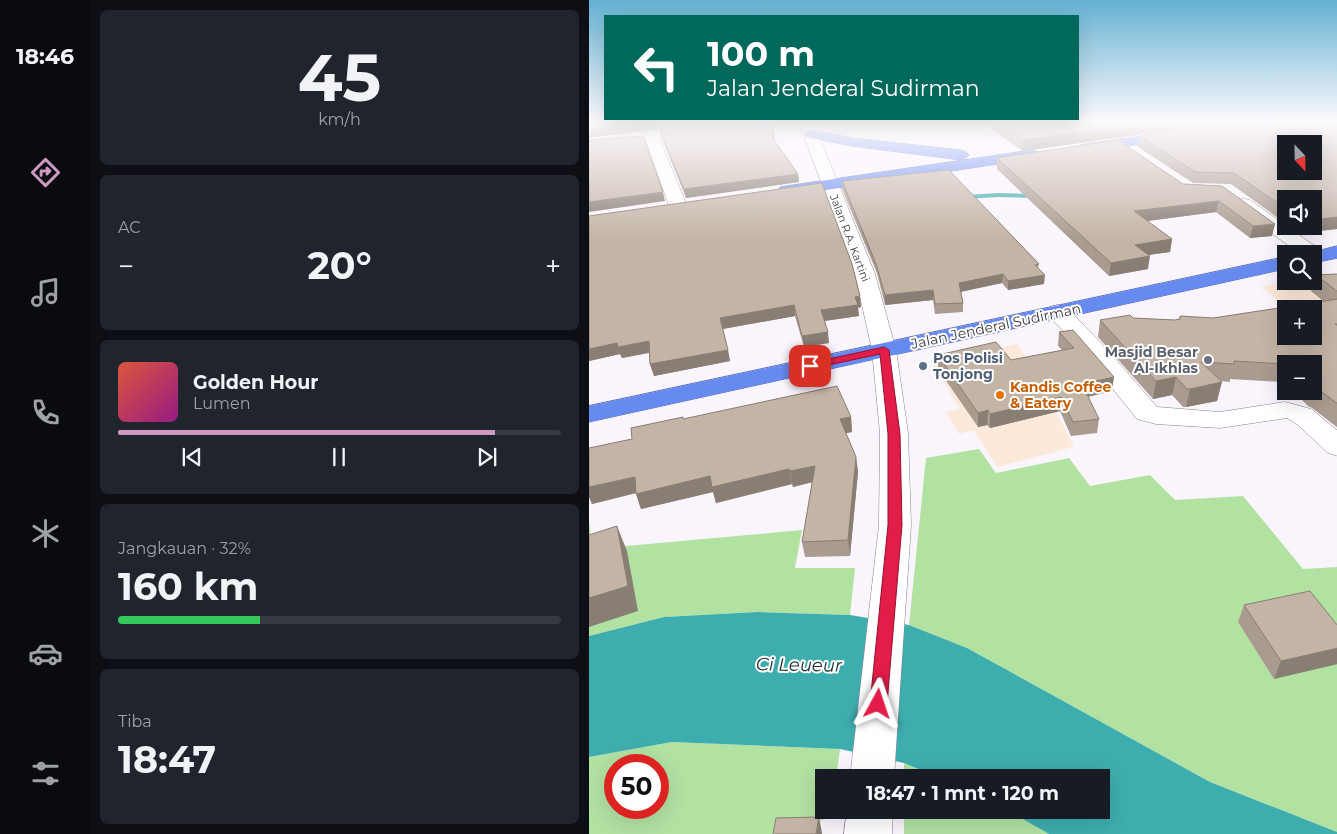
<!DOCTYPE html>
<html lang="id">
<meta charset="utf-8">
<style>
body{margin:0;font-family:Montserrat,sans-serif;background:#20242c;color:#f1f3f6;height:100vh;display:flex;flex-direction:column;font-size:19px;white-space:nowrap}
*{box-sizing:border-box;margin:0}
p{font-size:16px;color:#9ea1a6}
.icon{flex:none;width:28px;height:28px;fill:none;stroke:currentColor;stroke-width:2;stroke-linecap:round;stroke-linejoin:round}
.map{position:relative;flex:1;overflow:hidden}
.details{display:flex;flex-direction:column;gap:10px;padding:10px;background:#0d0f14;width:499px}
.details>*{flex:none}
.top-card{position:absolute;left:15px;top:15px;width:475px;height:105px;border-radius:0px;box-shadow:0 5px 20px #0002;background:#00695c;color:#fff;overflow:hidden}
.needle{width:32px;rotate:158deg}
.tools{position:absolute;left:688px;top:135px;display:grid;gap:10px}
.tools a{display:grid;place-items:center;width:45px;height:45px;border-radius:0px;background:#171b24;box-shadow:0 5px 20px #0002;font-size:25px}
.speed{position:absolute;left:15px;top:754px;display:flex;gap:10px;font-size:25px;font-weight:700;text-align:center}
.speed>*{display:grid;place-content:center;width:65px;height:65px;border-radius:50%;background:#171b24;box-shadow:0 5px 20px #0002;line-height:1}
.speed .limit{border:8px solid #d22;background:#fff;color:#111}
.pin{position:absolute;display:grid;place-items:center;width:42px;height:42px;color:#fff;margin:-21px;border-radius:10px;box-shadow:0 2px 8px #0006}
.me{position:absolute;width:55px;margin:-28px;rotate:5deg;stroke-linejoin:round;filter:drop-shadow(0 0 4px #0008)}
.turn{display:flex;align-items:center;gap:18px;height:105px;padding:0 20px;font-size:22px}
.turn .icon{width:65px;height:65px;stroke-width:2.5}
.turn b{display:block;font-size:35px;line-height:42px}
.big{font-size:38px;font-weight:700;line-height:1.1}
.details .tile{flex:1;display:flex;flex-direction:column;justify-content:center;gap:8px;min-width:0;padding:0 18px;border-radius:8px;background:#20242c}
.details .dial{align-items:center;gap:0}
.dial b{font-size:65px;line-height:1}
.song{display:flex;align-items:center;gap:15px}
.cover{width:60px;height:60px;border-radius:8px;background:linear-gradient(135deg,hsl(10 70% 55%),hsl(310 70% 35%))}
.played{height:5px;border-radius:2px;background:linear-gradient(90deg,#ce9ac4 85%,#363941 85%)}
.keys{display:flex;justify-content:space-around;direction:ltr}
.heat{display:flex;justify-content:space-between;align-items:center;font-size:28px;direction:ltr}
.charge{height:8px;border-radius:4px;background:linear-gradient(90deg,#34c759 32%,#363941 0)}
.trip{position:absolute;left:226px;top:769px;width:295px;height:50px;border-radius:0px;background:#171b24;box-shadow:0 5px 20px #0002;font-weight:700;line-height:50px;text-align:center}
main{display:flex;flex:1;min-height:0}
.tab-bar{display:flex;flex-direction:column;width:90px;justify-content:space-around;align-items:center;background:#090b0e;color:#9ea1a6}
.tab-bar .icon{width:35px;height:35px}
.tab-bar .selected{color:#ce9ac4}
.tab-bar b{font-size:22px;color:#f1f3f6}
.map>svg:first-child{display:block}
</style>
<main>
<nav class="tab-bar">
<b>18:46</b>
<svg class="icon selected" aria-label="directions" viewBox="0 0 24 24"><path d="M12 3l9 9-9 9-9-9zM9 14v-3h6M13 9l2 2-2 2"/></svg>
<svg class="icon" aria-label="music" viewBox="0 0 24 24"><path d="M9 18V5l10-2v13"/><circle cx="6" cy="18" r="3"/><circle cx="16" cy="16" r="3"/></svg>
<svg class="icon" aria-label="phone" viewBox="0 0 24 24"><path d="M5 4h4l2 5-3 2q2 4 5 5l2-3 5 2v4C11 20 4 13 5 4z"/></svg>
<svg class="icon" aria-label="climate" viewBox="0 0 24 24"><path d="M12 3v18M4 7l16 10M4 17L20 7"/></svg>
<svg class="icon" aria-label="car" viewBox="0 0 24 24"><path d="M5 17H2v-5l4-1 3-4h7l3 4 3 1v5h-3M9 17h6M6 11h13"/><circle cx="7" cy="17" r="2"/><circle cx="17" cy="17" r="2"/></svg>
<svg class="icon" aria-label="filters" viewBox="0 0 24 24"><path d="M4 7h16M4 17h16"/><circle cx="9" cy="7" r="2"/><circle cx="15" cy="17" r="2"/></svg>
</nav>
<section class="details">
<div class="tile dial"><b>45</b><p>km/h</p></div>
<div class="tile"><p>AC</p>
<div class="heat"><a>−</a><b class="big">20°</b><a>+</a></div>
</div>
<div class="tile">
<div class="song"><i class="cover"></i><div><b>Golden Hour</b><p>Lumen</p></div></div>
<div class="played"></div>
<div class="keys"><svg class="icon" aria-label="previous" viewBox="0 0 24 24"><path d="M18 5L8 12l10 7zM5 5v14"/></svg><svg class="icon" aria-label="pause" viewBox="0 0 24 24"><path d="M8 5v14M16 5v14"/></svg><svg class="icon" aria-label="next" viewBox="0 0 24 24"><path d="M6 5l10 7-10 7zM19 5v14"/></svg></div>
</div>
<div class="tile"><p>Jangkauan · 32%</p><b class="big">160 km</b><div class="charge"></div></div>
<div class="tile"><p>Tiba</p><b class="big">18:47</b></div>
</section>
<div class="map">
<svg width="749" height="834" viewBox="0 0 749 834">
<rect width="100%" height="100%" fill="#faf5fc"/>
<path fill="#fce9d9" d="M 736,273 L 748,283 L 748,346 L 724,309 L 700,309 L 672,287 L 699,281 L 724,281 L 724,276 Z
M 428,344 L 452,382 L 485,447 L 408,467 L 385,430 L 370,434 L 357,412 L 371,409 L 343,363 Z"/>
<path fill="#b1e2a2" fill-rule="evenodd" d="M 390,449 L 407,473 L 480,458 L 501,486 L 561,475 L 586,500 L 654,496 L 714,569 L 748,567 L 748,832 L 621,782 L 378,648 L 320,625 L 337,458 Z
M 0,521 L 4,549 L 213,530 L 206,568 L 266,568 L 261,615 L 169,612 L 75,617 L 0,636 Z
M 83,742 L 251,749 L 247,777 L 235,778 L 235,810 L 243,810 L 242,817 L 191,834 L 0,834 L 0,757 ZM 26,765 L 69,765 L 69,808 L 26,808 Z
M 315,763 L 348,777 L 315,778 Z
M 315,810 L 418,810 L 460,834 L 315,834 Z"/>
<path fill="#3eadae" d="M 169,612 L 261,615 L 320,625 L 378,648 L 621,782 L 748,832 L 748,834 L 460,834 L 418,810 L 512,810 L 512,778 L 348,777 L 315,763 L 251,749 L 83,742 L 0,757 L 0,636 L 75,617 Z"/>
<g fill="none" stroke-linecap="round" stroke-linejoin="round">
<path fill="#3eadae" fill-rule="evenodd" d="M 409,193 L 447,194 L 450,196 L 447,198 L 409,197 L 376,199 L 373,197 L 376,195 Z"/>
<defs>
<path id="street" d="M 108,122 L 157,122 L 150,126 L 112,129 L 70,138 L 98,206 L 95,210 L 89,211 L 83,210 L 80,206 L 55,135 L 57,132 Z
M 655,199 L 661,200 L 734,252 L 737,256 L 734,260 L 724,261 L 724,254 L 711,254 L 649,208 L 646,204 L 649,200 Z
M 469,305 L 477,307 L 517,348 L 568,407 L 631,412 L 696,402 L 722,409 L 749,431 L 749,456 L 739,453 L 709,425 L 698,418 L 631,428 L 567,424 L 548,419 L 499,358 L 461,317 L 458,312 L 461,307 Z"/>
<path id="secondary" d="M 210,122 L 224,122 L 286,274 L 307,350 L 319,433 L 322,525 L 305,778 L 261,778 L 290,525 L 291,433 L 283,350 L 266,274 Z
M 258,810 L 304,810 L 303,834 L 255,834 Z"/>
<path id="highway" d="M 222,130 L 263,138 L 372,150 L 377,152 L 380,155 L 377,158 L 372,160 L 263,146 L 217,137 L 215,134 L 217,131 Z
M 588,131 L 593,132 L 595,135 L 593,138 L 497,152 L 492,151 L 490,148 L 492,145 L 497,144 Z
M 444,150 L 449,152 L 452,155 L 449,158 L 197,196 L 191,195 L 189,191 L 191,187 L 197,186 Z
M 749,246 L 749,258 L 724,263 L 724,254 L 716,254 Z
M 696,257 L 696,269 L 0,422 L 0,406 Z"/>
</defs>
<use href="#street" stroke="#897f8f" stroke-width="1"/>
<use href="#secondary" stroke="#897f8f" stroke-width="1"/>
<use href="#highway" stroke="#586db2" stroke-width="1"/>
<use href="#street" fill="#fff" fill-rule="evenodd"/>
<use href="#secondary" fill="#fff" fill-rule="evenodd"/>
<use href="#highway" fill="#678af0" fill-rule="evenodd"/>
</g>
<path fill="#a99b8f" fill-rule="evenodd" d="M 394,122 L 640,122 L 434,151 L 394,123 Z
M 653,122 L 749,122 L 749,229 L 711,233 L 701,226 L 724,226 L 724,199 L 696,199 L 696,223 L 642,184 L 604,183 L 549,147 L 551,136 ZM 696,144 L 724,144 L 724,171 L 696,171 Z
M 71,131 L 186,133 L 185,134 L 185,140 L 209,174 L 210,182 L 97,198 L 73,139 Z
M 408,158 L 594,184 L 633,186 L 683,236 L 661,238 L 627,212 L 558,221 L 583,239 L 581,252 L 559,255 L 559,269 L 520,276 L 408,169 Z
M 253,181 L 450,264 L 449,268 L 455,284 L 419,290 L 413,283 L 372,292 L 374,303 L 374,312 L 346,314 L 344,300 L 296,305 L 288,273 L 253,189 Z
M 0,216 L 272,307 L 269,308 L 270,316 L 236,321 L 240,343 L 215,347 L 206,316 L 134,329 L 141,361 L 65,376 L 61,364 L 60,353 L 33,358 L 31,354 L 0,361 Z
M 749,274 L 749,428 L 723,408 L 719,406 L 704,391 L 724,391 L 724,364 L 696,364 L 696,384 L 694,382 L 641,379 L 641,382 L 632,381 L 628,401 L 597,407 L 594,407 L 583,395 L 564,399 L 509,337 L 511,320 L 544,318 L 586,320 L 590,319 L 591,316 L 624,318 L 734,301 L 722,291 L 727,275 Z
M 484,330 L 523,391 L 499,397 L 510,419 L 508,433 L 482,436 L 471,411 L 401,428 L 398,425 L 389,427 L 349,369 L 349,355 L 422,360 L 473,350 L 469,346 L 470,332 Z
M 262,417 L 263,432 L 257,433 L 267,457 L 269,472 L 261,556 L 216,557 L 213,542 L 223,482 L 204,487 L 203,484 L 127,503 L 124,492 L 52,509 L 47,493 L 3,504 L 0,497 L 0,487 L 43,439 L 95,419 Z
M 655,605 L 749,626 L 685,679 L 649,622 Z"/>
<path fill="#897e74" d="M 61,122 L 100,122 L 56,131 L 0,138 L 0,129 Z
M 570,122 L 640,122 L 434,151 L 434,140 Z
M 180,126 L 185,126 L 186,140 L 181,141 Z
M 209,174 L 210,182 L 97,198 L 95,189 Z
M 74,192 L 76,201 L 0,212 L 0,202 Z
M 630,201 L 627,212 L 543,223 L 545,211 Z
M 749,217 L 749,229 L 711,233 L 712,226 L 724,226 L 724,220 Z
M 686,224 L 683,236 L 661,238 L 664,226 Z
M 583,239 L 581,252 L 544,257 L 546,245 Z
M 561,256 L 559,269 L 520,276 L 522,263 Z
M 414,274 L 413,283 L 370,292 L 370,283 Z
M 456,275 L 455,284 L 419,290 L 419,281 Z
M 344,290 L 344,300 L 296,305 L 296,295 Z
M 271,296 L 272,307 L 269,308 L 270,316 L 234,321 L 232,310 L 266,297 Z
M 205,305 L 206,316 L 133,329 L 131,318 Z
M 239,332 L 240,343 L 215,347 L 213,336 Z
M 60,341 L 63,352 L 33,358 L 31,354 L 0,361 L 0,349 L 28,343 Z
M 139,350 L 141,361 L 65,376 L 61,364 Z
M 525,377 L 523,391 L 492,398 L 493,384 Z
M 587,377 L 583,395 L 564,399 L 567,381 Z
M 633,382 L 628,401 L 597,407 L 601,389 Z
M 472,397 L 471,411 L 401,428 L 401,414 Z
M 399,410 L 398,425 L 389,427 L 389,413 Z
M 262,417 L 263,432 L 253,434 L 251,419 Z
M 267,457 L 269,472 L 261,556 L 259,540 Z
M 226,466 L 228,481 L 204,487 L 201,471 Z
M 200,469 L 203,484 L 127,503 L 124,492 L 52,509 L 47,494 L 121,476 Z
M 46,477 L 51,492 L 3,504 L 0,497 L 0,487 Z
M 28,526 L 38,551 L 49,611 L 0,627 L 0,598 Z
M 749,648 L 749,664 L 685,679 L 692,661 Z
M 230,817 L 233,833 L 233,834 L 227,834 Z"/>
<path fill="#c4b4a6" stroke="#897e74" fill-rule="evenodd" d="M 0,122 L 61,122 L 0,129 Z
M 127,122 L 183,122 L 185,126 L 180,126 L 185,132 L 180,133 L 209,174 L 95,189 L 71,131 L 111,123 Z
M 407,122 L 570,122 L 434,140 Z
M 653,122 L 749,122 L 749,217 L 724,220 L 724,199 L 696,199 L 696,208 L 645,173 L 606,172 L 551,136 ZM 696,144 L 724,144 L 724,171 L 696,171 Z
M 54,136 L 74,192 L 0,202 L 0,140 Z
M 529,140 L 594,184 L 633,186 L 686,224 L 664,226 L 630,201 L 545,211 L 583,239 L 546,245 L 561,256 L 522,263 L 408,158 Z
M 360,170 L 450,264 L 446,265 L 456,275 L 419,281 L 414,274 L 370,283 L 374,303 L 346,304 L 344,290 L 296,295 L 287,264 L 253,181 Z
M 233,183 L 263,264 L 271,296 L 266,297 L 269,305 L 232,310 L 239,332 L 213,336 L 205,305 L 131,318 L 139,350 L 61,364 L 60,341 L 29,347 L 28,343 L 0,349 L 0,216 Z
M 749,274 L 749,292 L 727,275 Z
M 749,299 L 749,324 L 746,324 L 749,326 L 749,404 L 729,389 L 724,387 L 724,364 L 696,364 L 645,361 L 645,364 L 612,362 L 633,382 L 601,389 L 598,389 L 587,377 L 567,381 L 511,320 L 541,315 L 544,318 L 586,320 L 591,319 L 591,316 L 624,318 ZM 696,309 L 724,309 L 724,336 L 696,336 Z
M 484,330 L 525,377 L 493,384 L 510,419 L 484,422 L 472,397 L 401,414 L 399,410 L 389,413 L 349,355 L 407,342 L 422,360 L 485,348 L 470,332 Z
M 248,386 L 262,417 L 251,419 L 267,457 L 259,540 L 213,542 L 226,466 L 201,471 L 200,469 L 123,487 L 121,476 L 47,494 L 46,477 L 0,487 L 0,448 L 43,439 L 42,428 L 94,417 L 94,419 Z
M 28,526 L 39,586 L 0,598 L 0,535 Z
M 721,591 L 749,626 L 749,648 L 692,661 L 655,605 Z
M 230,817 L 227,834 L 184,834 L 187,818 Z"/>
<linearGradient id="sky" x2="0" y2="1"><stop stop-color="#64b1d1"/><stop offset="0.51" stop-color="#fdfafe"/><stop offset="1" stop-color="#fdfafe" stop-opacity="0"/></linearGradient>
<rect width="749" height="239" fill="url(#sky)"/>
<path fill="#e11d48" stroke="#92132f" d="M 295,347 L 300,350 L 311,434 L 313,525 L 298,704 L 295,709 L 289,712 L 283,709 L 281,704 L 299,525 L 299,434 L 291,354 L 221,369 L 216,366 L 221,363 Z"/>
<circle fill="#6b7280" stroke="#fff" stroke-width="2" cx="619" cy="360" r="5"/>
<circle fill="#5c6f8a" stroke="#fff" stroke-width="2" cx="334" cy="366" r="5"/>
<circle fill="#e8710a" stroke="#fff" stroke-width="2" cx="411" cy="395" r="5"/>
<g text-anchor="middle" stroke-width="4" stroke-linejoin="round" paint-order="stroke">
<g font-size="11" fill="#3c383f" stroke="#fff">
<text transform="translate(261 238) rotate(69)" y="4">Jalan R.A. Kartini</text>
</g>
<g font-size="14" fill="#3c383f" stroke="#fff">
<text transform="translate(407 326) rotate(-12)" y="5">Jalan Jenderal Sudirman</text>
</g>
<g font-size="14" font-weight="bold" fill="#5b616d" stroke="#fff" text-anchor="end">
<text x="609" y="357">Masjid Besar<tspan x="609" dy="16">Al-Ikhlas</tspan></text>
</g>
<g font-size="14" font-weight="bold" fill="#4e5e75" stroke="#fff" text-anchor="start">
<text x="344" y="363">Pos Polisi<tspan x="344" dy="16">Tonjong</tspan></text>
</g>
<g font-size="14" font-weight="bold" fill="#c56008" stroke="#fff" text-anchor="start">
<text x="421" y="392">Kandis Coffee<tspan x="421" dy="16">&amp; Eatery</tspan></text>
</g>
<g font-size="18" font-style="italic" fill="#193131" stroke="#fff">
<text transform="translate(210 665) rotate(1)" y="6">Ci Leueur</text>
</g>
</g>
</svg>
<div class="tools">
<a><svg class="needle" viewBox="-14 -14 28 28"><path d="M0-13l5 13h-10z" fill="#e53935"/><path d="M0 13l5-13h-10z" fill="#9ea1a6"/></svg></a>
<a><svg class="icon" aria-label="sound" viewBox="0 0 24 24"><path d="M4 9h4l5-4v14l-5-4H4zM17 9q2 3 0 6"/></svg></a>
<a><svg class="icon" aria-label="search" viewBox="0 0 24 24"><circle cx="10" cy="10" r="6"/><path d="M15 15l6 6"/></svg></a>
<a>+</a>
<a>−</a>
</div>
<div class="speed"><div class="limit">50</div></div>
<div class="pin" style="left:221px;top:366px;background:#d93025"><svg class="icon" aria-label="arrive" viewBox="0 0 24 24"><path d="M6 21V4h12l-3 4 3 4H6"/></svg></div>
<svg class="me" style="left:289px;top:704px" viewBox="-20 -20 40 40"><path d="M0-17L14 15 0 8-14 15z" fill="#e11d48" stroke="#fff" stroke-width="4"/></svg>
<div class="trip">18:47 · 1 mnt · 120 m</div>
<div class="top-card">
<div class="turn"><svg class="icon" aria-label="left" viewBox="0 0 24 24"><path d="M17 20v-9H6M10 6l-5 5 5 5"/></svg><div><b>100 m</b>Jalan Jenderal Sudirman</div></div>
</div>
</div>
</main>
